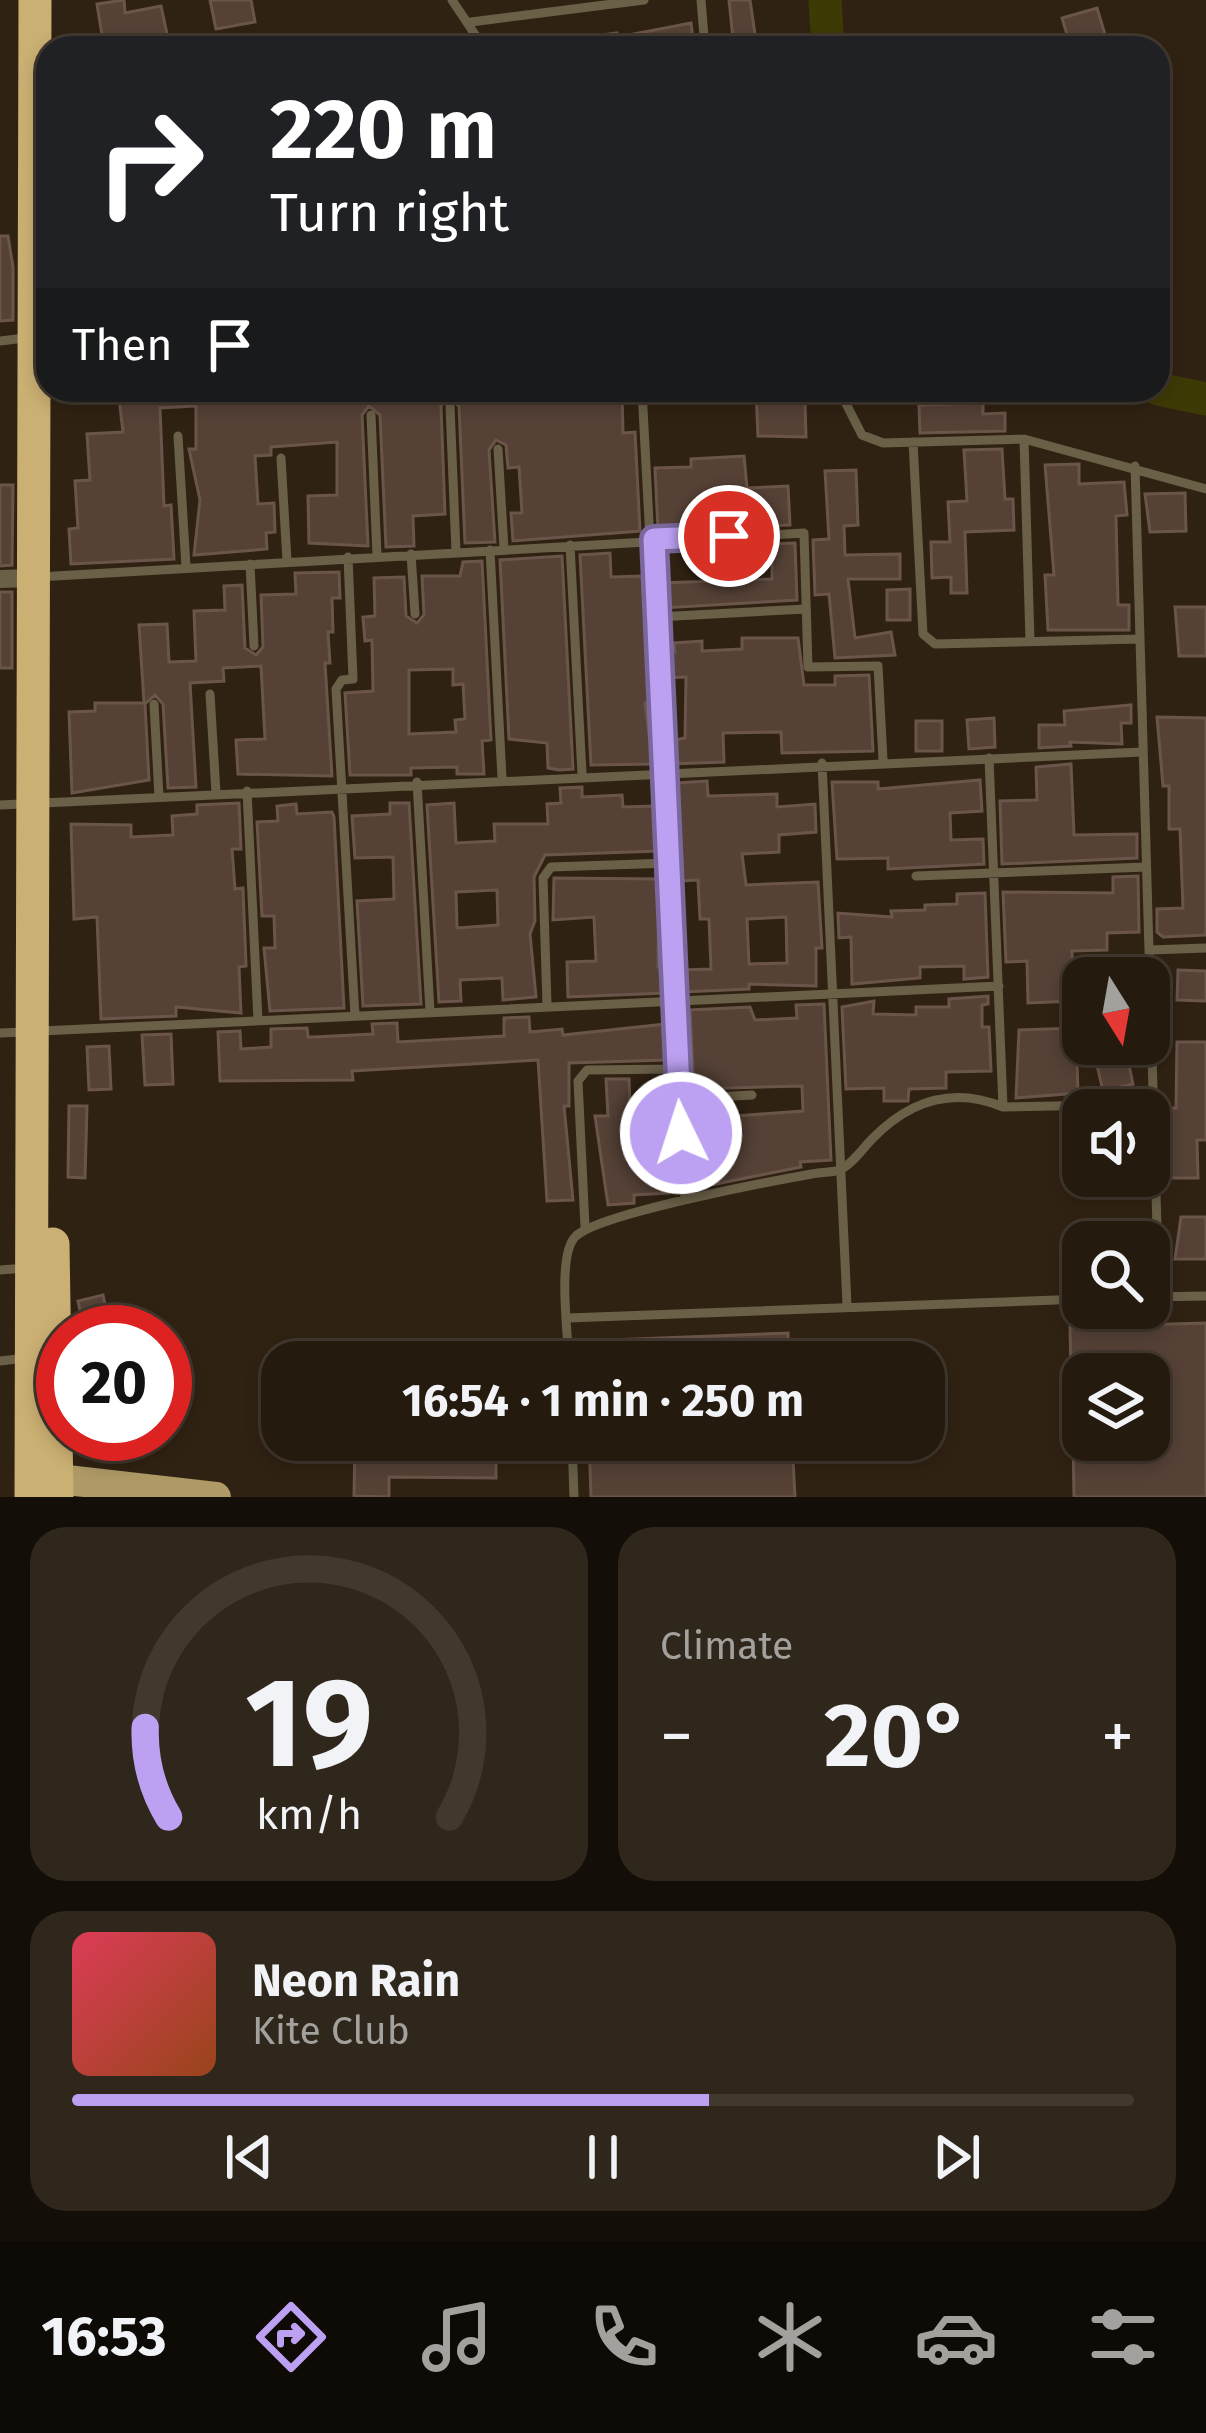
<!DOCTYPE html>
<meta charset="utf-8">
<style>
body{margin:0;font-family:"Fira Sans",sans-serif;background:#30271c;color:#f1f3f6;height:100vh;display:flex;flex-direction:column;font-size:45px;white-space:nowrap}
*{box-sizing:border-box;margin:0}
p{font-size:39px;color:#a3a19e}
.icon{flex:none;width:66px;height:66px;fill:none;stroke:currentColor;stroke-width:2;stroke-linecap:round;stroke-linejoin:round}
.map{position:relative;height:1497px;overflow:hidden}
.panel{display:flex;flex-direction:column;gap:30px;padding:30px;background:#140e08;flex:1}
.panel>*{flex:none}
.banner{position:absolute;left:36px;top:36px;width:1134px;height:366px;border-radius:36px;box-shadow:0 6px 18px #0003,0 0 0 3px #41382e;background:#202124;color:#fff;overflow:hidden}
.needle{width:78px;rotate:169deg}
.buttons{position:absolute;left:1062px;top:957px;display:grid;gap:24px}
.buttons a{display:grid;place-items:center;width:108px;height:108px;border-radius:24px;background:#241a0e;box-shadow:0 6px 18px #0003,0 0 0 3px #41382e;font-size:60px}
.speed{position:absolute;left:36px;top:1305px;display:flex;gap:24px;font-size:60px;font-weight:700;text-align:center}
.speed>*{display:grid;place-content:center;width:156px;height:156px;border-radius:50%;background:#241a0e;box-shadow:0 6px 18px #0003,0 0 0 3px #41382e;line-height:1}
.speed .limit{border:18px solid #d22;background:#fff;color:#111}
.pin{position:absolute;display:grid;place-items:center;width:102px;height:102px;color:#fff;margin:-51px;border:6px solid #fff;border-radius:50%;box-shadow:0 3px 12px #0007}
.me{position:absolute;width:132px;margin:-66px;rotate:356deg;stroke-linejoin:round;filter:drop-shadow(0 0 9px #0008)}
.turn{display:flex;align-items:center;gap:42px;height:252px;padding:0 36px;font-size:54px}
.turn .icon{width:156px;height:156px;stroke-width:2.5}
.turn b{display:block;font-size:84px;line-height:102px}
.then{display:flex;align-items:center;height:114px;padding:0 36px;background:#0003;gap:24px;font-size:45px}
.big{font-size:90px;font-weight:700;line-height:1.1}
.panel .card{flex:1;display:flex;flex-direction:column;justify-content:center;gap:18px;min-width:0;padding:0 42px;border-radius:36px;background:#30271c}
.panel .dial{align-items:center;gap:0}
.dial svg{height:312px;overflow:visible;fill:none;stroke:#41382e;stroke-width:7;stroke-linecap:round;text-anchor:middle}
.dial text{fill:#f1f3f6;stroke:none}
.song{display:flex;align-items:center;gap:36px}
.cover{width:144px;height:144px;border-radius:18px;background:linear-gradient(135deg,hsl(350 70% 55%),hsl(20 70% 35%))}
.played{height:12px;border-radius:6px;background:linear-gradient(90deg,#bca0f2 60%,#41382e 60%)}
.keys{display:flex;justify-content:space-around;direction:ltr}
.heat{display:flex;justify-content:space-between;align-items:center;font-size:66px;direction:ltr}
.panel .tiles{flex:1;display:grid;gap:30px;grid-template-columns:1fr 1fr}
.card:last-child{grid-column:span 2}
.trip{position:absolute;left:261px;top:1341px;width:684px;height:120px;border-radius:36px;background:#241a0e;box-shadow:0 6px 18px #0003,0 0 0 3px #41382e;font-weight:700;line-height:120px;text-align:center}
.tabs{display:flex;height:192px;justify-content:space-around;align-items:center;background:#0e0a06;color:#a3a19e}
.tabs .icon{width:84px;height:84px}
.tabs .selected{color:#bca0f2}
.tabs b{font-size:54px;color:#f1f3f6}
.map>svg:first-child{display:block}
</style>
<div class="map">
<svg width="1206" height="1497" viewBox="0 0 1206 1497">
<rect width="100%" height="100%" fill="#302213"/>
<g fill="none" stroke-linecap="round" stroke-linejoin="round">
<path stroke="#3e3a06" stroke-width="33" d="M 825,0 L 828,48
M 1158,389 L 1206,399"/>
</g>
<path fill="#554136" stroke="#6b554a" stroke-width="3" fill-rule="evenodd" d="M 124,0 L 125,13 L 161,6 L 167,34 L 148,38 L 149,48 L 104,48 L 97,4 Z
M 210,0 L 251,0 L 255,22 L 216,29 Z
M 729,0 L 750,0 L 757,48 L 734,48 Z
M 1097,8 L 1107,41 L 1071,48 L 1062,18 Z
M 691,23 L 694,48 L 572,48 L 572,39 L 617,33 L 618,37 Z
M 0,236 L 8,236 L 13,267 L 13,320 L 0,321 Z
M 118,390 L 496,390 L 497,397 L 622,392 L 623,433 L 635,432 L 640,531 L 513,541 L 511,513 L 522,513 L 519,467 L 508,468 L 506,445 L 496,440 L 489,450 L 495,542 L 465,543 L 459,406 L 448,397 L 441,406 L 445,514 L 413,516 L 414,546 L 386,547 L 380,415 L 369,406 L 362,415 L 368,546 L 309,543 L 308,496 L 337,495 L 337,442 L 271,447 L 271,455 L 255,456 L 258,504 L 274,503 L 275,532 L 266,533 L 267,549 L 194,555 L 200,500 L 189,449 L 196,449 L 196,406 L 160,408 L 164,506 L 171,505 L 174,559 L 71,564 L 69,529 L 78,528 L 75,481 L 90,480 L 87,434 L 123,432 Z
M 756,392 L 778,392 L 778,403 L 805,402 L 806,437 L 758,436 Z
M 983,403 L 983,414 L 1005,413 L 1005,431 L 920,433 L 919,405 Z
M 1002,449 L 1005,499 L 1013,499 L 1014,530 L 965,532 L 967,593 L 951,593 L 951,577 L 932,578 L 931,542 L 950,542 L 948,502 L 967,501 L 964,450 Z
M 744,456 L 747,488 L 788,486 L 790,525 L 658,530 L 655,468 L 691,467 L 691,459 Z
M 1079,464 L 1079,484 L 1124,482 L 1127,515 L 1116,516 L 1118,605 L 1129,605 L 1129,630 L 1048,630 L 1045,575 L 1054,575 L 1045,465 Z
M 856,470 L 858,525 L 844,526 L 845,555 L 900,554 L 900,579 L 848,579 L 855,638 L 891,632 L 895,655 L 835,658 L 829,594 L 815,595 L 813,540 L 829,539 L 825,471 Z
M 0,485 L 13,485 L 12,565 L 0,566 Z
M 1185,493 L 1186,531 L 1150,532 L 1145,494 Z
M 795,543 L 797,600 L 663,608 L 661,583 L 772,579 L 772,544 Z
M 610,553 L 611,577 L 642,576 L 650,702 L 645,703 L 653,764 L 591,765 L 580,555 Z
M 562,556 L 573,769 L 559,770 L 548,768 L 547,743 L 509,739 L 500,560 Z
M 482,561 L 491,740 L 482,741 L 484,774 L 457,774 L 457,767 L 411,768 L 411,775 L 350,775 L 345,693 L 373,691 L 372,640 L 365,641 L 363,617 L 375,616 L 374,578 L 404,577 L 406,616 L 417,623 L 424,615 L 422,576 L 460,576 L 463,562 ZM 453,669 L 453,685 L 463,684 L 465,719 L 455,720 L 456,732 L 409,734 L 409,670 Z
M 339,572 L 340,598 L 332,598 L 333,632 L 328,632 L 330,663 L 325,663 L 332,776 L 238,774 L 236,740 L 265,739 L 261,666 L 223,668 L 224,681 L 190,683 L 196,787 L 168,788 L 163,704 L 155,695 L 145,704 L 149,780 L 72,793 L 69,712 L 95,711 L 95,703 L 144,703 L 139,625 L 167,624 L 169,662 L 196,661 L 194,611 L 225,610 L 224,586 L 242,585 L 245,648 L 256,655 L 263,647 L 261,595 L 296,594 L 295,573 Z
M 910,589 L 910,620 L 887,620 L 887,590 Z
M 0,592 L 12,592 L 12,668 L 0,668 Z
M 1175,607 L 1206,607 L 1206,656 L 1179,656 Z
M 742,638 L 798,638 L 804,685 L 835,685 L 835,676 L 869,675 L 873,751 L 782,753 L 781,732 L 723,733 L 724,762 L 671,764 L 670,741 L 685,738 L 686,677 L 666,678 L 665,653 L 675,652 L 674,643 L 702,641 L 702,651 L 742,649 Z
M 1131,705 L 1131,723 L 1121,723 L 1122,744 L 1070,742 L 1071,746 L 1039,748 L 1039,725 L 1065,725 L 1064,711 Z
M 1157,717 L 1206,718 L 1206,935 L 1163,937 L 1157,932 L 1157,909 L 1183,908 L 1180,829 L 1169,829 L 1169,786 L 1163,786 Z
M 994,718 L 995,747 L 969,749 L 967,720 Z
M 916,721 L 942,721 L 942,751 L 916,751 Z
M 1071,764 L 1074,835 L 1137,834 L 1137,858 L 1002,864 L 1000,801 L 1037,800 L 1036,767 Z
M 980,780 L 982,811 L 950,813 L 951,840 L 983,839 L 984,864 L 888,869 L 888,858 L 837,859 L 832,782 L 878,782 L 878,789 Z
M 707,781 L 708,796 L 777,794 L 777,807 L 815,804 L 816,832 L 779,835 L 779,852 L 742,854 L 746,885 L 818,882 L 822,948 L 816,948 L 816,986 L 749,984 L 749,989 L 683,992 L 682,970 L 711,969 L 709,919 L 700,919 L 698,880 L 683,881 L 673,805 L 679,805 L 677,783 ZM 786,917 L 787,963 L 749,964 L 747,919 Z
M 582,787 L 582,797 L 622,795 L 623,807 L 655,806 L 658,851 L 545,855 L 534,877 L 535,921 L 530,934 L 536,997 L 503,1000 L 502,978 L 460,980 L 461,1001 L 439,1002 L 427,805 L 454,803 L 456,843 L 495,841 L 494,824 L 548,824 L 547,804 L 561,803 L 560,788 ZM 497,890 L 498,925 L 457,928 L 456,892 Z
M 239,803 L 241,849 L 232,849 L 235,889 L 243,888 L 246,966 L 239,967 L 241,1013 L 176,1007 L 176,1016 L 101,1019 L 97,917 L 74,919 L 71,824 L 131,825 L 131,837 L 173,835 L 172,816 L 197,814 L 197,805 Z
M 390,803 L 409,803 L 421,1004 L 363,1006 L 357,901 L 394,899 L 393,857 L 355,858 L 352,816 L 390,814 Z
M 296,804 L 297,814 L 332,812 L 334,817 L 344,1008 L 270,1011 L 264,948 L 275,948 L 274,916 L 262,916 L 257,822 L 278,821 L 277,806 Z
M 1138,876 L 1139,932 L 1107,933 L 1107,950 L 1072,951 L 1074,1001 L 1028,1003 L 1027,961 L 1006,962 L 1003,892 L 1113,893 L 1113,877 Z
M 554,878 L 659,879 L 658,967 L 664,971 L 665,993 L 568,997 L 567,962 L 596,961 L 594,917 L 553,920 Z
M 985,893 L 988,977 L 964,979 L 964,966 L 920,967 L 920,978 L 852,984 L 851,937 L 839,938 L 838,913 L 892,917 L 891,911 L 925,910 L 925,905 L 957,904 L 957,894 Z
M 1178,970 L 1206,971 L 1206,1001 L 1177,1000 Z
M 988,996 L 988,1004 L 982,1005 L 982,1027 L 989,1027 L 991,1071 L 946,1072 L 946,1088 L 909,1089 L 908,1101 L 884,1101 L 884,1088 L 846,1089 L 842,1007 L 874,1001 L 873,1014 L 916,1015 L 916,1007 L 949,1007 L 949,999 Z
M 824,1004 L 831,1160 L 800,1162 L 801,1167 L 701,1187 L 696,1126 L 709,1126 L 708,1118 L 803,1111 L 802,1086 L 694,1089 L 690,1010 L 750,1007 L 755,1020 L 797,1018 L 796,1005 Z
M 529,1017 L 530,1032 L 562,1029 L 563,1035 L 666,1024 L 666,1060 L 569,1063 L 569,1106 L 564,1106 L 573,1200 L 547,1201 L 538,1060 L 352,1071 L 353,1080 L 220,1081 L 218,1032 L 240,1031 L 241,1049 L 271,1047 L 271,1029 L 307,1028 L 308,1037 L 314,1037 L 373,1034 L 372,1024 L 397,1023 L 398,1042 L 504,1036 L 504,1018 Z
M 1076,1028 L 1078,1093 L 1016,1098 L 1019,1030 Z
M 171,1034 L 173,1084 L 145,1085 L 142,1035 Z
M 1177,1042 L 1206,1042 L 1206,1140 L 1197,1140 L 1198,1178 L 1165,1178 L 1172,1108 L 1176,1108 Z
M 109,1046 L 111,1089 L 89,1090 L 87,1047 Z
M 1126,1051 L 1133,1084 L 1103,1091 L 1095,1057 Z
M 606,1079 L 629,1079 L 630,1105 L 667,1104 L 669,1193 L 634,1195 L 634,1203 L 608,1205 L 595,1116 L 608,1116 Z
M 69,1106 L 87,1106 L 85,1178 L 68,1177 Z
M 1181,1217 L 1206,1217 L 1206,1259 L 1175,1259 Z
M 103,1295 L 109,1323 L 84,1328 L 78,1301 Z
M 1206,1323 L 1206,1497 L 1074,1497 L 1073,1440 L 1149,1440 L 1149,1374 L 1071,1374 L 1070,1327 Z
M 788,1333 L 789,1362 L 586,1362 L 585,1341 Z
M 97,1434 L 150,1434 L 147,1451 L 96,1442 Z
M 355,1440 L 496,1440 L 496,1478 L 389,1477 L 389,1497 L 354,1496 Z
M 589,1440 L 792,1440 L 795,1497 L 591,1497 Z"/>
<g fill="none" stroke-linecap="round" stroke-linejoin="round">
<path stroke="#6a6048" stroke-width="9" d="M 452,0 L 484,48
M 701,0 L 705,48
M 471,22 L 644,0
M 0,341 L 25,338
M 642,390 L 685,1199
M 839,390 L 862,435 L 883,443 L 1024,439 L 1206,489
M 450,406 L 456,552
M 371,415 L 377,555
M 178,436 L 186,567
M 1024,439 L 1030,641
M 913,442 L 923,634 L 935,644 L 1138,639
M 498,449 L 504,549
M 281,458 L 287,561
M 1135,466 L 1159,1297
M 570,545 L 582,774
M 490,550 L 502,778
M 411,554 L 415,614
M 348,557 L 353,679 L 342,680 L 336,689 L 355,1016
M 250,564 L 254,646
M 38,577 L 804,533 L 808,667 L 878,666 L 883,760
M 657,617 L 806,609
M 210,694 L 216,793
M 154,704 L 159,797
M 989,758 L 1003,1107
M 822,763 L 847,1305
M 417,782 L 430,1011
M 247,791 L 258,1021
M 0,805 L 1142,752
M 916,876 L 1146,867
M 1150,950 L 1206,948
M 547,1005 L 543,878 L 551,867 L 670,863
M 41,1031 L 999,986
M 0,1033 L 25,1032
M 679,1099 L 752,1095
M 585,1227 L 578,1081 L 587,1070 L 677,1069
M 0,1270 L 26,1268
M 1149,1297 L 1206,1296
M 568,1318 L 1083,1299
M 0,1361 L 25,1358
M 569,1362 C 568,1334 557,1256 575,1237 C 596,1214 772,1181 812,1174 C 820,1172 831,1173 839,1170 C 851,1166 863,1148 872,1139 C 909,1101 952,1086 1003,1107 L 1154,1104
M 572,1440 L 574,1497"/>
<path stroke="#6a6048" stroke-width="18" d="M 0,579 L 33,578"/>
<path stroke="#af9a67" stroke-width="30" d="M 58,1479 L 216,1497"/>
<path stroke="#cbb073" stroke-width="33" d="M 53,1244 L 57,1497
M 31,1497 L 35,0"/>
</g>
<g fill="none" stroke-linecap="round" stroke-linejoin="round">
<defs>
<path id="route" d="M 681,1133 L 654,539 L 729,536"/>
</defs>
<use href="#route" stroke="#7a689d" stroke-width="30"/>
<use href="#route" stroke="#bca0f2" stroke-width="21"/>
</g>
</svg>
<div class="buttons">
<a><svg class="needle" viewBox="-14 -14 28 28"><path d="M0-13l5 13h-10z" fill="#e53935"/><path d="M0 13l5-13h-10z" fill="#a3a19e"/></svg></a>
<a><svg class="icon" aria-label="sound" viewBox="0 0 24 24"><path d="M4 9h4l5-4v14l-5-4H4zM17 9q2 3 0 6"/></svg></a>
<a><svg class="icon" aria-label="search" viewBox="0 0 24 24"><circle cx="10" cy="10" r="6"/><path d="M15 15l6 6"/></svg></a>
<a><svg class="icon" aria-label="layers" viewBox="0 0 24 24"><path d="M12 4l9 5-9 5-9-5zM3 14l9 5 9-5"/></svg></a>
</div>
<div class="speed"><div class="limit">20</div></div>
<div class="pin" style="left:729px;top:536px;background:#d93025"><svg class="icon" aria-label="arrive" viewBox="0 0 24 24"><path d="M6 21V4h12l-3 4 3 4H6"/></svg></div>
<svg class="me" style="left:681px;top:1133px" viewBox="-20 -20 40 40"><circle r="17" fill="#bca0f2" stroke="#fff" stroke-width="3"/><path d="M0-11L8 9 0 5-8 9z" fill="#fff"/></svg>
<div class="trip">16:54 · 1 min · 250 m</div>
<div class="banner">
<div class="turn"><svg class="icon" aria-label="right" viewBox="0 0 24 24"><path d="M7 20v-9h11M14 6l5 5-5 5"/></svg><div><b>220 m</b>Turn right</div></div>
<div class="then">Then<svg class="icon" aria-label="arrive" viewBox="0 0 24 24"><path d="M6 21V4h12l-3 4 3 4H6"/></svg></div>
</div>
</div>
<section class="panel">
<div class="tiles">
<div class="card dial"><svg viewBox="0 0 100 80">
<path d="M14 69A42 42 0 1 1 86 69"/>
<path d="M14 69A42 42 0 0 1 8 46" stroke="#bca0f2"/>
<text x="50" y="56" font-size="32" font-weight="700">19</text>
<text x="50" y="72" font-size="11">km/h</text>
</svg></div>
<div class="card"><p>Climate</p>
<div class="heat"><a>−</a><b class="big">20°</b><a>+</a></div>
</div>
<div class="card">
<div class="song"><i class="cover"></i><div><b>Neon Rain</b><p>Kite Club</p></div></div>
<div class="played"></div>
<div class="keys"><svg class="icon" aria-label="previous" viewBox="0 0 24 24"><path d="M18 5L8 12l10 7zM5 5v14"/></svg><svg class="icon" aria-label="pause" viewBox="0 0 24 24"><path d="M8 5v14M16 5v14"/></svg><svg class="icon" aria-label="next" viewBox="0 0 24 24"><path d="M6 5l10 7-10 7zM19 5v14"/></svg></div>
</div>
</div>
</section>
<nav class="tabs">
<b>16:53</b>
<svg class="icon selected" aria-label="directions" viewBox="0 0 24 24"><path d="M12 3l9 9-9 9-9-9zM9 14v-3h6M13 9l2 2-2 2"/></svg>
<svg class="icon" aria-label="music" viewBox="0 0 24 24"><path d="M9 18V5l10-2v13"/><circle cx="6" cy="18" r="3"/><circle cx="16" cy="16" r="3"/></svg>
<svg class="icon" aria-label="phone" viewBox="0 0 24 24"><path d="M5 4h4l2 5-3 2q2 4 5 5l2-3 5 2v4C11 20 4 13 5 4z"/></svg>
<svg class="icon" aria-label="climate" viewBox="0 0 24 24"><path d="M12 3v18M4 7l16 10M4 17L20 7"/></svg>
<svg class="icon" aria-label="car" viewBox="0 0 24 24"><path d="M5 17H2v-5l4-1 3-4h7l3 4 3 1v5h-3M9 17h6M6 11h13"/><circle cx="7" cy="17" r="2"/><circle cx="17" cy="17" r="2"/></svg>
<svg class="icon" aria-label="filters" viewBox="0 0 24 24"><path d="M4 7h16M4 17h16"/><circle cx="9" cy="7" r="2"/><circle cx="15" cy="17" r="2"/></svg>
</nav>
